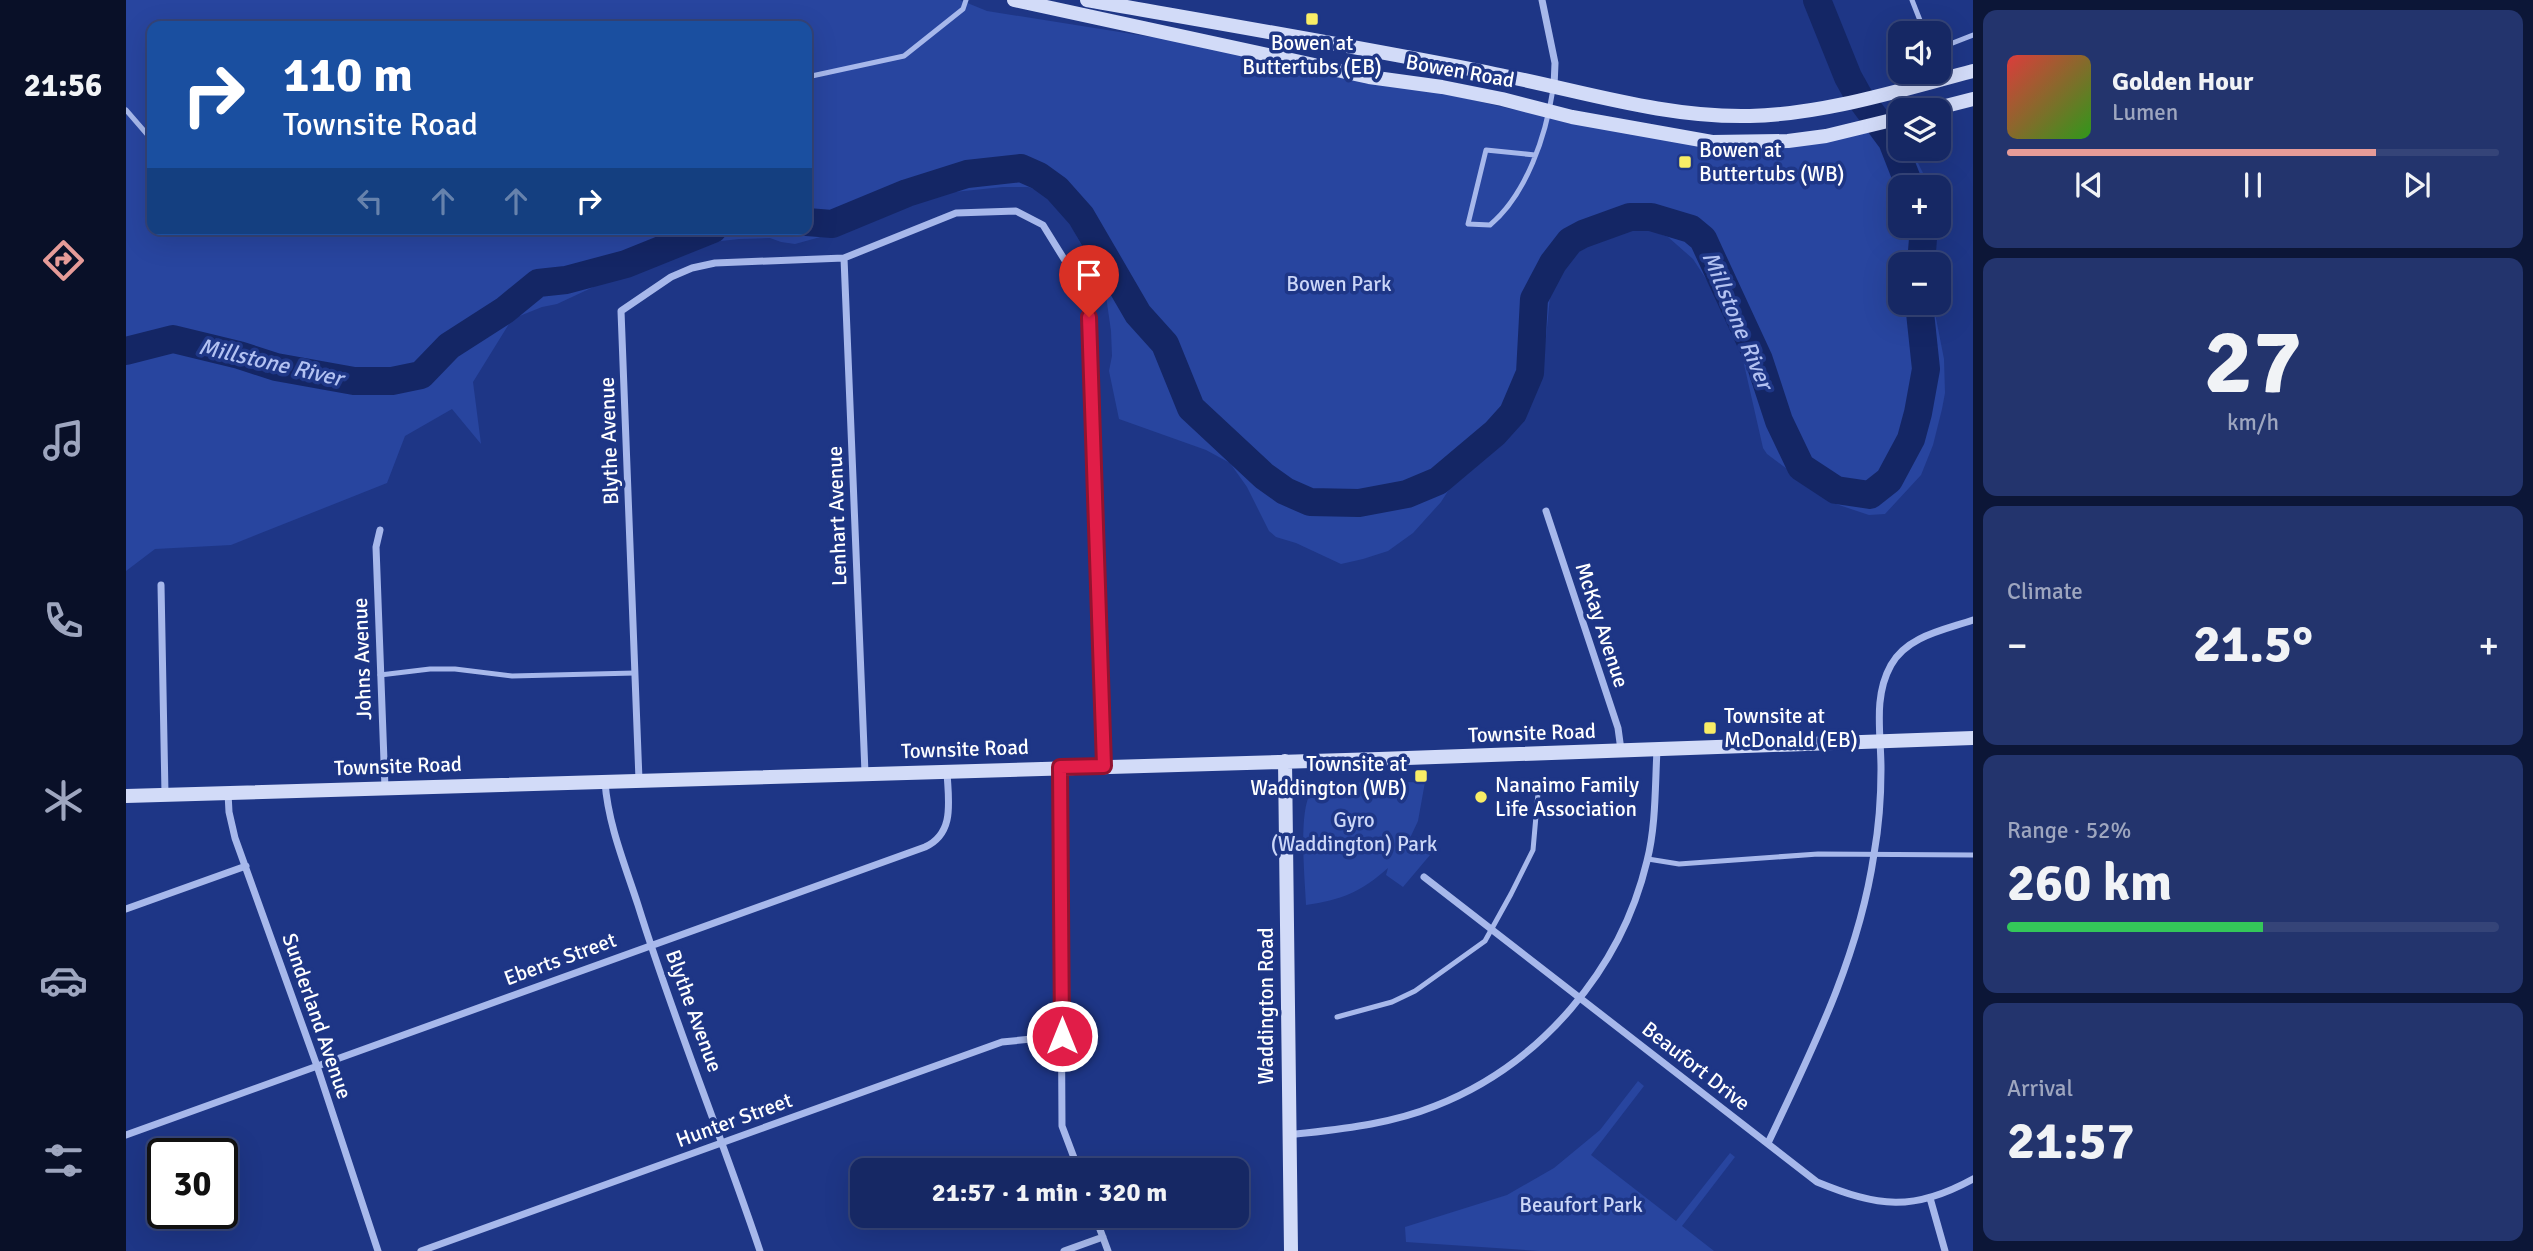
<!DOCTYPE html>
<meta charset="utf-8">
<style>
body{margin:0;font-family:Signika,sans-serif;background:#23346d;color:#f1f3f6;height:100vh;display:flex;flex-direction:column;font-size:26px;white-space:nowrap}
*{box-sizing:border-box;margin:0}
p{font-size:23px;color:#9ea6bf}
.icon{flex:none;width:38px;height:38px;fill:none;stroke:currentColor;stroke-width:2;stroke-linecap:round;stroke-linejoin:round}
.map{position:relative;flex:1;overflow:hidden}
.panel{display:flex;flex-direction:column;gap:10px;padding:10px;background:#0c1637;width:560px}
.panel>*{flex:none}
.top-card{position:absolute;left:21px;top:21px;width:665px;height:214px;border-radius:14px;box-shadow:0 7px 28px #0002,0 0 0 2px #354478;background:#1a4fa0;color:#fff;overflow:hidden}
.buttons{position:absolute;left:1762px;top:21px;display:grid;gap:14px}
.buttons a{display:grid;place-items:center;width:63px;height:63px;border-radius:14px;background:#162864;box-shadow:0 7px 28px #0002,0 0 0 2px #354478;font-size:35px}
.speed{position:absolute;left:21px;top:1138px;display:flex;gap:14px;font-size:35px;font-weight:700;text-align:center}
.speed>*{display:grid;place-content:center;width:91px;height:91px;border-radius:50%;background:#162864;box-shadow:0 7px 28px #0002,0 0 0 2px #354478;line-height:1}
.speed .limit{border:4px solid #111;border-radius:10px;background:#fff;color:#111}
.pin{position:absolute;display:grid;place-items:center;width:60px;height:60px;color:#fff;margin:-72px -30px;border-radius:50% 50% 50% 0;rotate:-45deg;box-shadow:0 0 7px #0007}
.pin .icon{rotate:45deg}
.me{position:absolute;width:77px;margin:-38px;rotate:0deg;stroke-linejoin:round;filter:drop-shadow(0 0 5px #0008)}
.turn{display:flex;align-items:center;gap:24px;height:147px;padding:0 21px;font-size:32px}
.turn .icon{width:91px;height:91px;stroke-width:2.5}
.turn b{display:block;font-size:49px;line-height:60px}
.lanes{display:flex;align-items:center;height:66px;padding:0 21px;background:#0003;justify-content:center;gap:35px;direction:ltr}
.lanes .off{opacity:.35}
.big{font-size:52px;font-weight:700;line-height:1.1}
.panel .widget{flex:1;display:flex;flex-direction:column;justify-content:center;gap:10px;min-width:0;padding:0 24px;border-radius:14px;background:#23346d}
.panel .dial{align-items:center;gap:0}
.dial b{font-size:91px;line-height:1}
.song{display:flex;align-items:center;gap:21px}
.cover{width:84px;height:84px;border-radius:10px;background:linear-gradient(135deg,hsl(0 70% 55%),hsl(110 70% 35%))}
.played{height:7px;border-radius:4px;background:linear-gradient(90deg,#e69b98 75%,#354478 75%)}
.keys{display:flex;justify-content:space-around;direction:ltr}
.heat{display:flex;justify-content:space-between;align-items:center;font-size:38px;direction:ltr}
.charge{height:10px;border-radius:5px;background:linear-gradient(90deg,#34c759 52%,#354478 0)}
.trip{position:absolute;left:724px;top:1158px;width:399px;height:70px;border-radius:14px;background:#162864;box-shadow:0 7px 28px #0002,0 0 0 2px #354478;font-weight:700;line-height:70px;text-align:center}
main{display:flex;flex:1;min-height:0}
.tab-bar{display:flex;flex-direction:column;width:126px;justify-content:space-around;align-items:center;background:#091028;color:#9ea6bf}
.tab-bar .icon{width:49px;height:49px}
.tab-bar .active{color:#e69b98}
.tab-bar b{font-size:32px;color:#f1f3f6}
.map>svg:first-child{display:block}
</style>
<main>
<nav class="tab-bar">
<b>21:56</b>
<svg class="icon active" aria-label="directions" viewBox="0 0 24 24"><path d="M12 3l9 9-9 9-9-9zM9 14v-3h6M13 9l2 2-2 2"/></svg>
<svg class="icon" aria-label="music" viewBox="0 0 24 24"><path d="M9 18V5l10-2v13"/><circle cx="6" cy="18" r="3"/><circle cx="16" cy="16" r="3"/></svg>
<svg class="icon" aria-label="phone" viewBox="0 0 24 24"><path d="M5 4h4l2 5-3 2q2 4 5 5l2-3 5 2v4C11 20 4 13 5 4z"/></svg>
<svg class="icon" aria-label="climate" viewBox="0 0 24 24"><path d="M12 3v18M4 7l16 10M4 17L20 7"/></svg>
<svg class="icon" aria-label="car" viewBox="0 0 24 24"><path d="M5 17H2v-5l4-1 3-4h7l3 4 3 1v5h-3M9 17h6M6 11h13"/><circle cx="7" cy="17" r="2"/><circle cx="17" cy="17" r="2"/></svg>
<svg class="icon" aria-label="filters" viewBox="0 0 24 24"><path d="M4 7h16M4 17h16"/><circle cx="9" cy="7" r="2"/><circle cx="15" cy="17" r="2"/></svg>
</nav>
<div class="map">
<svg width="1847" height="1251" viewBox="0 0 1847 1251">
<rect width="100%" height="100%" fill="#1e3686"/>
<path fill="#28459f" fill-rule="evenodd" d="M 0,0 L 834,0 L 861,11 L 1025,37 L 1084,38 L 1385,109 L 1555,136 L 1725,134 L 1766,119 L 1774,132 L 1774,149 L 1785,149 L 1804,187 L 1774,187 L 1774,226 L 1804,226 L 1805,228 L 1803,264 L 1774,264 L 1774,303 L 1807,303 L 1818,359 L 1819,393 L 1816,409 L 1807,445 L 1795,475 L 1759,514 L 1743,515 L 1707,503 L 1641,454 L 1637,448 L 1615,351 L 1605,325 L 1582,282 L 1567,259 L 1542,237 L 1510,225 L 1490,225 L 1455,233 L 1442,244 L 1425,286 L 1420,338 L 1413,359 L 1377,421 L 1343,458 L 1315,502 L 1287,533 L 1262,551 L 1237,559 L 1215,564 L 1170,543 L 1150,537 L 1143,531 L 1121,487 L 1104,463 L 1080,450 L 993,419 L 983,371 L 986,356 L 985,331 L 979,289 L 943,222 L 921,193 L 902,187 L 877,187 L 799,195 L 762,207 L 727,228 L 669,244 L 655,242 L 644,238 L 613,239 L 595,241 L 536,255 L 496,278 L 476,283 L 431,304 L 416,307 L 386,319 L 347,382 L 355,444 L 326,409 L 279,436 L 261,483 L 105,545 L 29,549 L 0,571 ZM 26,26 L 681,26 L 681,229 L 26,229 Z
M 1299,782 L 1292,821 L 1284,838 L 1304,855 L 1277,887 L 1260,875 L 1262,868 C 1235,892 1215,900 1180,905 C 1179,879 1172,812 1185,792 C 1189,787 1194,786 1200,783 Z
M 1512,1081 L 1518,1086 L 1465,1155 L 1550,1221 L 1604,1153 L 1609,1157 L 1556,1226 L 1588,1251 L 1413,1251 L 1280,1242 L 1279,1227 L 1381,1195 L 1428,1168 L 1474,1130 Z"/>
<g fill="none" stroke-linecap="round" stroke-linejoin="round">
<path stroke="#142665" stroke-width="28" d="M 1691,0 L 1722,77 L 1732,95 L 1766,141 L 1784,187
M 681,222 L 706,224 L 781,193 L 841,174 L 895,168 L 913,176 L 931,189 L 955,216 L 1012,314 L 1039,344 L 1065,408 L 1138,476 L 1159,491 L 1184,502 L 1233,503 L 1281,494 L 1312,481 L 1369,433 L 1387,413 L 1404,373 L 1408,299 L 1427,263 L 1444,241 L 1457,234 L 1504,217 L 1525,217 L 1565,229 L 1577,239 L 1633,360 L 1653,421 L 1675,467 L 1710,490 L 1744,495 L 1763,480 L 1785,439 L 1792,413 L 1800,369 L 1793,303
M 1795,264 L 1798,226
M 0,351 L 47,339 L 113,355 L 150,367 L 228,381 L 266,381 L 295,375 L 323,346 L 379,310 L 412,283 L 440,280 L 500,264 L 587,229"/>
<path stroke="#a7b8eb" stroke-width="5" d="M 1786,0 L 1799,33
M 1813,42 L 1817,41 L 1819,46 L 1847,35
M 681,77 L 778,56 L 837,9 L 840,0
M 0,110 L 26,140
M 1409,155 L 1360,150 L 1342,224 L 1364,225 C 1401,194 1420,135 1427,89
M 254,675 L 304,669 L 329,669 L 386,676 L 509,673
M 1522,859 L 1553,864 L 1692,854 L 1847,855
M 1211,1017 L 1266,1002 L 1289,991 L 1359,941 L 1385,894 L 1407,850 L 1412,793"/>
<path stroke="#a7b8eb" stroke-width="7" d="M 1416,0 L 1429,63 L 1428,87
M 718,258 L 739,773
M 1420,511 L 1492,728 L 1495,750
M 254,530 L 250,547 L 259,788
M 35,585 L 39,794
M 934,768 L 936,1126 L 953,1171
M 513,780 L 495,311 L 545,277 L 566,268 L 589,263 L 718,258 L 830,213 L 890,211 L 917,225 L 943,267 L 963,317 L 978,766
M 479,782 C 482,824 499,865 512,905 C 548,1021 595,1135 634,1251
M 102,793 L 103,812 L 109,838 L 191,1066 L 252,1251
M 1298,877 L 1691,1182 C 1752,1207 1787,1212 1847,1179
M 0,909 L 120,866
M 0,1135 L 799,847 C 830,833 822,799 821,771
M 1163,1135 C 1213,1129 1262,1125 1309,1106 C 1414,1065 1495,970 1521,861 C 1530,826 1529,786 1531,750
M 1642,1143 C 1686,1050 1733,957 1748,854 C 1753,826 1755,797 1755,769 C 1755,733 1747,697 1765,665 C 1781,636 1818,630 1847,620
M 1804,1198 L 1819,1251
M 969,1216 L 982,1251
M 295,1251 L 876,1042 L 936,1036
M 938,1251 L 977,1237"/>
<path stroke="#d2dbf8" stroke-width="14" d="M 888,0 L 1243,77 L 1316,87 L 1376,99 L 1446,117 L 1586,142 L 1662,141 L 1700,136 L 1774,118
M 961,0 C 1097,24 1233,47 1369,74 C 1453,90 1537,118 1624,116 C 1700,114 1774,90 1847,71
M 1804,110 L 1847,99
M 1159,761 L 1165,1251
M 0,796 L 1253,759 L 1847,738"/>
</g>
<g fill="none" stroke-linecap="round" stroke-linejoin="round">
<defs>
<path id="route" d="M 936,1036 L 934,767 L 978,766 L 963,317"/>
</defs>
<use href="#route" stroke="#92132f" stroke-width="18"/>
<use href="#route" stroke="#e11d48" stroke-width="12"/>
</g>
<g fill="#f9ed66" stroke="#1e3686" stroke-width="2.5">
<rect x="1179" y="12" width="14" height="14" rx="3.5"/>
<rect x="1552" y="155" width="14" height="14" rx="3.5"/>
<rect x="1577" y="721" width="14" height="14" rx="3.5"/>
<rect x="1288" y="769" width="14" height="14" rx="3.5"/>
<circle cx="1355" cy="797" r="7"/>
</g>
<g text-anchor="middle" stroke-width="7" stroke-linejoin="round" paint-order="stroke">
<g font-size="21" fill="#fff" stroke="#1e3686" text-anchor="start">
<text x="1186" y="50" text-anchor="middle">Bowen at<tspan x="1186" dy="24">Buttertubs (EB)</tspan></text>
<text x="1573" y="157">Bowen at<tspan x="1573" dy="24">Buttertubs (WB)</tspan></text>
<text x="1598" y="723">Townsite at<tspan x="1598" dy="24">McDonald (EB)</tspan></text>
<text x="1281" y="771" text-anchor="end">Townsite at<tspan x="1281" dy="24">Waddington (WB)</tspan></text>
<text x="1369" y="792">Nanaimo Family<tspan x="1369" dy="24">Life Association</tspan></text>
</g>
<g font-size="21" fill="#fff" stroke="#1e3686">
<text transform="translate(1334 71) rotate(10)" y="7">Bowen Road</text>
<text transform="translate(483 441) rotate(-92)" y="7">Blythe Avenue</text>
<text transform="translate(711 516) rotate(-92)" y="7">Lenhart Avenue</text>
<text transform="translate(1476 625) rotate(72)" y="7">McKay Avenue</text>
<text transform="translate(236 659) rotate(-92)" y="7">Johns Avenue</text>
<text transform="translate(1406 733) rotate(-2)" y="7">Townsite Road</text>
<text transform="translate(839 749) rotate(-2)" y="7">Townsite Road</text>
<text transform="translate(272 766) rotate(-2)" y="7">Townsite Road</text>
<text transform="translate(434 959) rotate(-20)" y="7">Eberts Street</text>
<text transform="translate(1140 1006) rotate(-90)" y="7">Waddington Road</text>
<text transform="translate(568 1011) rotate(70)" y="7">Blythe Avenue</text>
<text transform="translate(191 1016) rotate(71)" y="7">Sunderland Avenue</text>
<text transform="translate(1570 1066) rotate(38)" y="7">Beaufort Drive</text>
<text transform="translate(608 1120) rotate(-20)" y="7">Hunter Street</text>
</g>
<g font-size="21" fill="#ccd7f8" stroke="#1e3686">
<text x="1213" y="291">Bowen Park</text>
<text x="1228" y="827">Gyro<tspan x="1228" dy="24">(Waddington) Park</tspan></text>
<text x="1455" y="1212">Beaufort Park</text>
</g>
<g font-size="23" font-style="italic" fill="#b3c2f2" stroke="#1e3686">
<text transform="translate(1612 320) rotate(67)" y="8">Millstone River</text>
<text transform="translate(145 362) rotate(13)" y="8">Millstone River</text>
</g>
</g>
</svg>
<div class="buttons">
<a><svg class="icon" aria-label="sound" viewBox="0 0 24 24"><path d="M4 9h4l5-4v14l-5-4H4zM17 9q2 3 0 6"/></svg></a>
<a><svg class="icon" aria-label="layers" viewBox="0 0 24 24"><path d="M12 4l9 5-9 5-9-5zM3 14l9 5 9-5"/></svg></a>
<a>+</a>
<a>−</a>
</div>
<div class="speed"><div class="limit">30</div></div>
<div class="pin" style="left:963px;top:317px;background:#d93025"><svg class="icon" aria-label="arrive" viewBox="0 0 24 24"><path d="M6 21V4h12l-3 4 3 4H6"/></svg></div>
<svg class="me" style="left:936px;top:1036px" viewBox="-20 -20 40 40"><circle r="17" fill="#e11d48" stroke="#fff" stroke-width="3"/><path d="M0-11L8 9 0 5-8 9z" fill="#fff"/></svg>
<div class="trip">21:57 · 1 min · 320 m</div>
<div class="top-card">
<div class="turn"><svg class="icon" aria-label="right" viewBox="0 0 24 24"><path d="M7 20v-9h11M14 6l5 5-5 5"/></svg><div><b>110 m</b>Townsite Road</div></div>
<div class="lanes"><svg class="icon off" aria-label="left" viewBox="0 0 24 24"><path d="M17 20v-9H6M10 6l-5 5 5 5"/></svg><svg class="icon off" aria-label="ahead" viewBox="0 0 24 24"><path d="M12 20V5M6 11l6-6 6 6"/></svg><svg class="icon off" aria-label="ahead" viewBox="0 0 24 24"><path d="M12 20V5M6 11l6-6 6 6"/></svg><svg class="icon" aria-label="right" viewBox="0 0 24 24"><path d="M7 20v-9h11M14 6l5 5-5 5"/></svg></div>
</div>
</div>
<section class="panel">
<div class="widget">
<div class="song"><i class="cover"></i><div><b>Golden Hour</b><p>Lumen</p></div></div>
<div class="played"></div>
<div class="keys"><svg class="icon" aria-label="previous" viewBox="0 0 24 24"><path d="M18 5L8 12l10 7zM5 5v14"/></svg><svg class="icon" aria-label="pause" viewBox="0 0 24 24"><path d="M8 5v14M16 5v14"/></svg><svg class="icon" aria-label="next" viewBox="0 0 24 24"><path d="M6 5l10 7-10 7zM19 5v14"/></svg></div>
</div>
<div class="widget dial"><b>27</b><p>km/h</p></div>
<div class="widget"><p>Climate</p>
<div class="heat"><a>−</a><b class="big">21.5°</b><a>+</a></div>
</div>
<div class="widget"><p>Range · 52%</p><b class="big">260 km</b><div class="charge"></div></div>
<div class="widget"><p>Arrival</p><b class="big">21:57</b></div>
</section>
</main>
